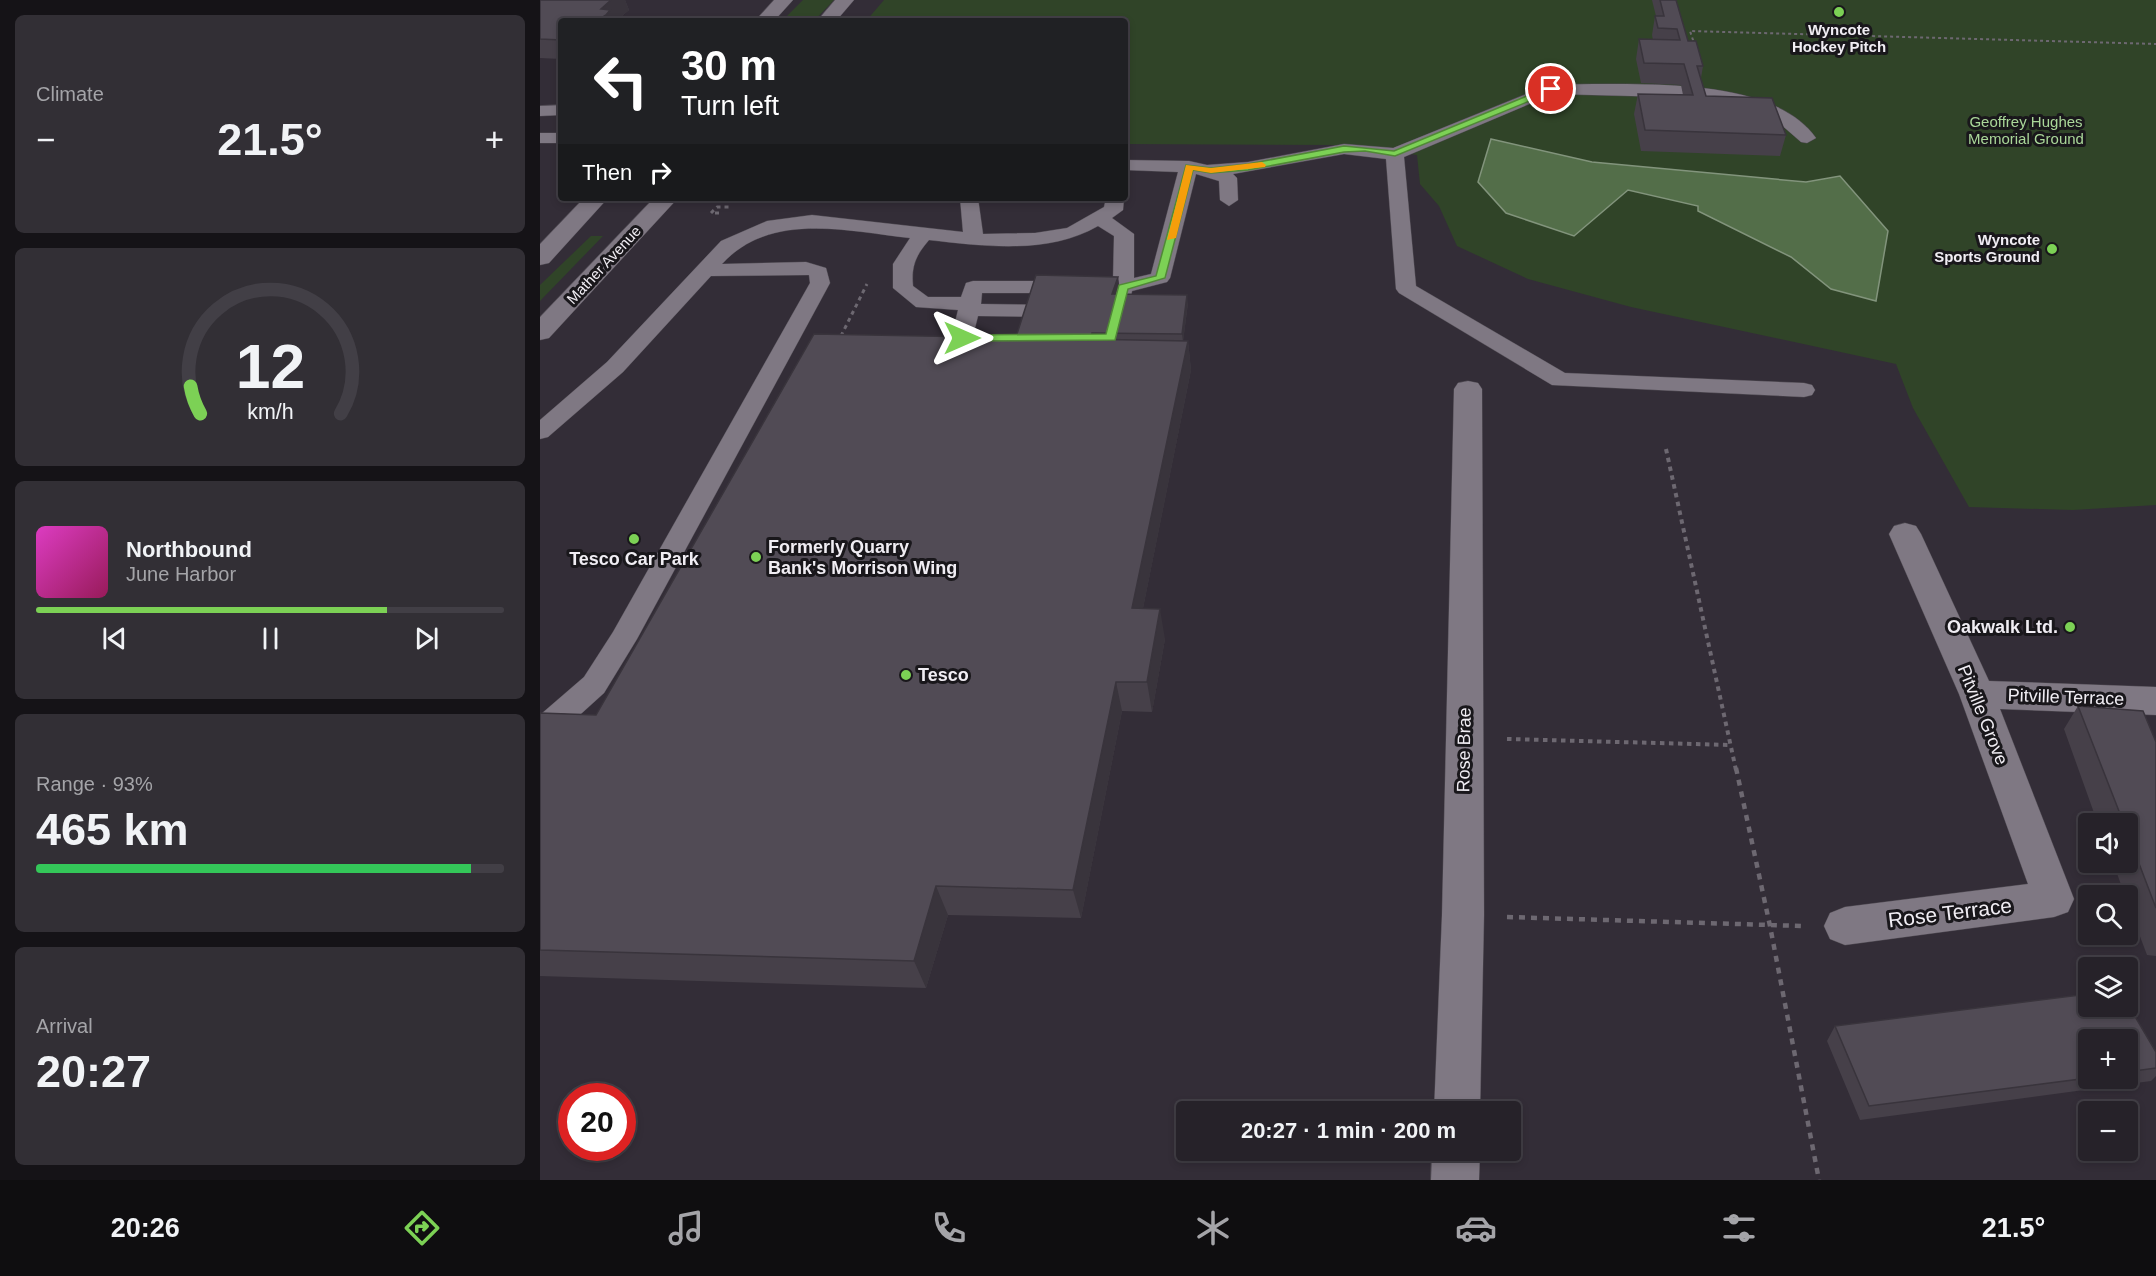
<!DOCTYPE html>
<meta charset="utf-8">
<style>
body{margin:0;font-family:Arial,sans-serif;background:#322f35;color:#f1f3f6;height:100vh;display:flex;flex-direction:column;font-size:22px;white-space:nowrap}
*{box-sizing:border-box;margin:0}
p{font-size:20px;color:#a4a4a8}
.icon{flex:none;width:33px;height:33px;fill:none;stroke:currentColor;stroke-width:2;stroke-linecap:round;stroke-linejoin:round}
.map{position:relative;flex:1;overflow:hidden}
.side{display:flex;flex-direction:column;gap:15px;padding:15px;background:#151317;width:540px}
.side>*{flex:none}
.banner{position:absolute;left:18px;top:18px;width:570px;height:183px;border-radius:6px;box-shadow:0 3px 9px #0003,0 0 0 2px #423f46;background:#202124;color:#fff;overflow:hidden}
.fabs{position:absolute;left:1538px;top:813px;display:grid;gap:12px}
.fabs a{display:grid;place-items:center;width:60px;height:60px;border-radius:6px;background:#262229;box-shadow:0 3px 9px #0003,0 0 0 2px #423f46;font-size:30px}
.speed{position:absolute;left:18px;top:1083px;display:flex;gap:12px;font-size:30px;font-weight:700;text-align:center}
.speed>*{display:grid;place-content:center;width:78px;height:78px;border-radius:50%;background:#262229;box-shadow:0 3px 9px #0003,0 0 0 2px #423f46;line-height:1}
.speed .limit{border:9px solid #d22;background:#fff;color:#111}
.pin{position:absolute;display:grid;place-items:center;width:51px;height:51px;color:#fff;margin:-26px;border:3px solid #fff;border-radius:50%;box-shadow:0 2px 6px #0007}
.me{position:absolute;width:66px;margin:-33px;rotate:90deg;stroke-linejoin:round;filter:drop-shadow(0 0 4px #0008)}
.turn{display:flex;align-items:center;gap:21px;height:126px;padding:0 24px;font-size:27px}
.turn .icon{width:78px;height:78px;stroke-width:2.5}
.turn b{display:block;font-size:42px;line-height:51px}
.then{display:flex;align-items:center;height:57px;padding:0 24px;background:#0003;gap:12px;font-size:22px}
.big{font-size:45px;font-weight:700;line-height:1.1}
.side .tile{flex:1;display:flex;flex-direction:column;justify-content:center;gap:9px;min-width:0;padding:0 21px;border-radius:9px;background:#322f35}
.side .dial{align-items:center;gap:0}
.dial svg{height:156px;overflow:visible;fill:none;stroke:#423f46;stroke-width:7;stroke-linecap:round;text-anchor:middle}
.dial text{fill:#f1f3f6;stroke:none}
.song{display:flex;align-items:center;gap:18px}
.cover{width:72px;height:72px;border-radius:9px;background:linear-gradient(135deg,hsl(310 70% 55%),hsl(330 70% 35%))}
.played{height:6px;border-radius:3px;background:linear-gradient(90deg,#7cd155 75%,#423f46 75%)}
.keys{display:flex;justify-content:space-around;direction:ltr}
.heat{display:flex;justify-content:space-between;align-items:center;font-size:33px;direction:ltr}
.charge{height:9px;border-radius:4px;background:linear-gradient(90deg,#34c759 93%,#423f46 0)}
.trip{position:absolute;left:636px;top:1101px;width:345px;height:60px;border-radius:6px;background:#262229;box-shadow:0 3px 9px #0003,0 0 0 2px #423f46;font-weight:700;line-height:60px;text-align:center}
.dock{display:flex;height:96px;justify-content:space-around;align-items:center;background:#0f0e10;color:#a4a4a8}
.dock .icon{width:42px;height:42px}
.dock .on{color:#7cd155}
.dock b{font-size:27px;color:#f1f3f6}
main{display:flex;flex:1;min-height:0}
.map>svg:first-child{display:block}
</style>
<main>
<section class="side">
<div class="tile"><p>Climate</p>
<div class="heat"><a>−</a><b class="big">21.5°</b><a>+</a></div>
</div>
<div class="tile dial"><svg viewBox="0 0 100 80">
<path d="M14 69A42 42 0 1 1 86 69"/>
<path d="M14 69A42 42 0 0 1 9 55" stroke="#7cd155"/>
<text x="50" y="56" font-size="32" font-weight="700">12</text>
<text x="50" y="72" font-size="11">km/h</text>
</svg></div>
<div class="tile">
<div class="song"><i class="cover"></i><div><b>Northbound</b><p>June Harbor</p></div></div>
<div class="played"></div>
<div class="keys"><svg class="icon" aria-label="previous" viewBox="0 0 24 24"><path d="M18 5L8 12l10 7zM5 5v14"/></svg><svg class="icon" aria-label="pause" viewBox="0 0 24 24"><path d="M8 5v14M16 5v14"/></svg><svg class="icon" aria-label="next" viewBox="0 0 24 24"><path d="M6 5l10 7-10 7zM19 5v14"/></svg></div>
</div>
<div class="tile"><p>Range · 93%</p><b class="big">465 km</b><div class="charge"></div></div>
<div class="tile"><p>Arrival</p><b class="big">20:27</b></div>
</section>
<div class="map">
<svg width="1616" height="1180" viewBox="0 0 1616 1180">
<rect width="100%" height="100%" fill="#332d37"/>
<path fill="#304428" d="M 263,0 L 294,0 L 274,21 L 242,21 Z
M 344,0 L 1616,0 L 1616,505 L 1533,510 L 1429,507 L 1373,408 L 1356,364 L 1091,307 L 988,279 L 917,246 L 899,206 L 880,184 L 877,155 L 801,145 L 585,144 L 585,21 L 326,21 Z
M 51,236 L 63,236 L 0,301 L 0,285 Z"/>
<path fill="#536e49" stroke="#82947c" stroke-width="1.5" d="M 951,139 L 1052,162 L 1266,182 L 1300,176 L 1348,231 L 1336,301 L 1291,289 L 1251,257 L 1158,211 L 1158,206 L 1088,190 L 1034,236 L 966,213 L 938,182 Z"/>
<g fill="none" stroke-linecap="round" stroke-linejoin="round">
<defs>
<path id="service" d="M 1011,84 C 1083,86 1230,72 1276,138 L 1267,143 L 1261,142 L 1237,121 L 1209,106 L 1169,98 L 1013,94 L 864,157 L 876,286 L 1025,373 L 1264,383 L 1272,385 L 1275,390 L 1272,395 L 1264,397 L 1012,385 L 859,293 L 856,289 L 846,159 L 804,154 L 693,174 L 697,178 L 698,200 L 689,206 L 680,200 L 679,181 L 656,174 L 630,278 L 627,282 L 592,291 L 584,331 L 581,336 L 565,336 L 562,331 L 571,293 L 560,291 L 557,287 L 560,283 L 573,281 L 574,236 L 558,226 C 508,255 444,246 389,240 C 376,255 371,266 373,286 L 388,297 L 421,297 L 426,283 L 433,281 L 528,281 L 535,283 L 538,287 L 535,291 L 528,293 L 442,293 L 441,304 L 521,305 L 528,307 L 532,311 L 528,315 L 521,317 L 438,316 L 431,344 L 448,346 L 451,351 L 448,356 C 436,359 423,359 411,356 L 408,351 L 418,310 L 376,307 L 353,288 L 353,264 L 370,238 C 307,231 230,211 182,264 L 266,262 L 286,268 L 290,283 L 97,639 L 64,693 L 11,741 L 0,745 L 0,715 L 44,677 L 73,632 L 270,283 L 269,275 L 171,276 L 83,372 L 8,437 L 0,439 L 0,420 L 67,362 L 181,241 L 227,221 L 272,215 L 423,232 L 420,198 L 438,198 L 443,234 L 495,233 L 527,228 L 564,207 L 566,198 L 584,198 L 583,210 L 572,218 L 594,234 L 594,278 L 611,274 L 638,172 L 585,170 L 585,160 L 649,161 L 667,165 L 708,162 L 804,144 L 853,148 Z
M 21,105 L 21,115 L 0,116 L 0,106 Z
M 0,133 L 21,133 L 21,143 L 0,143 Z"/>
<path id="minor" d="M 928,381 L 938,383 L 942,389 L 944,915 L 940,1112 L 894,1112 L 902,915 L 914,389 L 918,383 Z
M 1365,523 L 1376,526 L 1381,534 L 1449,681 L 1616,687 L 1616,715 L 1460,709 L 1534,899 L 1528,912 L 1514,917 L 1305,945 L 1290,939 L 1284,926 L 1290,913 L 1305,907 L 1488,884 L 1419,694 L 1349,534 L 1354,526 Z
M 892,1150 L 940,1150 L 939,1180 L 891,1180 Z"/>
<path id="secondary" d="M 234,0 L 253,0 L 234,21 L 215,21 Z
M 295,0 L 314,0 L 296,21 L 277,21 Z
M 44,198 L 68,198 L 9,263 L 0,265 L 0,244 Z
M 114,198 L 138,198 L 9,338 L 0,340 L 0,317 Z"/>
</defs>
<use href="#service" stroke="#4e4951" stroke-width="1"/>
<use href="#minor" stroke="#4e4951" stroke-width="1"/>
<use href="#secondary" stroke="#4e4951" stroke-width="1"/>
<path stroke="#6d6871" stroke-width="2" stroke-dasharray="3 3" stroke-linecap="butt" d="M 1155,46 L 1150,31 L 1616,44"/>
<path stroke="#6d6871" stroke-width="3" stroke-dasharray="4 4" stroke-linecap="butt" d="M 203,198 L 201,201 L 209,201
M 179,213 L 171,213 L 177,207 L 192,207
M 301,336 L 327,284"/>
<path stroke="#6d6871" stroke-width="4" stroke-dasharray="4.5 4.5" stroke-linecap="butt" d="M 1126,449 L 1196,770
M 967,739 L 1191,745"/>
<path stroke="#6d6871" stroke-width="4.5" stroke-dasharray="6 6" stroke-linecap="butt" d="M 1196,768 L 1230,926 L 1279,1180
M 967,917 L 1263,926"/>
<use href="#service" fill="#7f7883" fill-rule="evenodd"/>
<use href="#minor" fill="#7f7883" fill-rule="evenodd"/>
<use href="#secondary" fill="#7f7883" fill-rule="evenodd"/>
</g>
<path fill="#464049" fill-rule="evenodd" d="M 0,0 L 85,0 L 89,10 L 76,21 L 21,21 L 21,59 L 0,58 Z
M 1112,0 L 1136,0 L 1148,41 L 1163,66 L 1161,78 L 1166,96 L 1246,135 L 1240,156 L 1101,151 L 1094,114 L 1098,94 L 1143,95 L 1141,85 L 1101,83 L 1096,59 L 1099,39 L 1113,40 L 1112,35 L 1115,16 L 1116,16 Z
M 578,277 L 579,285 L 576,294 L 648,303 L 643,341 L 648,341 L 651,370 L 603,608 L 625,639 L 612,712 L 582,711 L 541,918 L 408,915 L 386,988 L 0,976 L 0,713 L 56,715 L 476,337 Z
M 1538,706 L 1616,742 L 1616,956 L 1607,955 L 1587,902 L 1587,896 L 1585,896 L 1573,862 L 1587,862 L 1587,824 L 1558,824 L 1524,729 Z
M 1548,994 L 1548,1006 L 1587,1006 L 1587,1003 L 1616,1052 L 1616,1076 L 1611,1081 L 1320,1120 L 1287,1041 L 1295,1026 ZM 1548,1040 L 1587,1040 L 1587,1078 L 1548,1078 Z"/>
<path fill="#39343c" d="M 71,0 L 85,0 L 89,10 L 76,21 L 58,21 L 58,20 L 61,9 Z
M 578,277 L 579,285 L 573,303 L 572,294 Z
M 647,295 L 648,303 L 643,342 L 642,334 Z
M 648,341 L 651,370 L 597,638 L 592,608 Z
M 620,609 L 625,639 L 612,712 L 607,682 Z
M 576,682 L 582,711 L 541,918 L 533,890 Z
M 396,886 L 408,915 L 386,988 L 374,961 Z"/>
<path fill="#514b55" stroke="#39343c" stroke-width="1.5" d="M 0,0 L 71,0 L 61,9 L 70,10 L 66,15 L 58,20 L 49,19 L 46,21 L 21,21 L 21,40 L 0,39 Z
M 1120,0 L 1136,0 L 1148,41 L 1156,41 L 1163,66 L 1157,66 L 1166,96 L 1232,98 L 1246,135 L 1105,130 L 1098,94 L 1153,95 L 1144,64 L 1104,63 L 1099,39 L 1140,40 L 1137,29 L 1118,28 L 1115,16 L 1124,16 Z
M 496,275 L 578,277 L 572,294 L 647,295 L 642,334 L 552,333 L 551,339 L 476,337 Z
M 274,334 L 648,341 L 592,608 L 620,609 L 607,682 L 576,682 L 533,890 L 396,886 L 374,961 L 0,950 L 0,713 L 56,715 Z
M 1538,706 L 1603,711 L 1616,742 L 1616,908 L 1587,832 L 1587,824 L 1584,824 Z
M 1548,994 L 1548,1006 L 1587,1006 L 1587,1003 L 1616,1052 L 1616,1068 L 1587,1072 L 1587,1040 L 1548,1040 L 1548,1078 L 1329,1106 L 1295,1026 Z"/>
<path fill="#7cd155" stroke="#518837" stroke-width="1.5" d="M 1011,86 L 1014,91 L 855,156 L 825,151 L 804,152 L 708,170 L 671,173 L 653,170 L 625,278 L 588,289 L 575,340 L 422,341 L 416,338 L 422,335 L 566,334 L 579,285 L 616,276 L 646,165 L 671,168 L 708,164 L 804,146 L 854,151 Z"/>
<path fill="#f59e0b" d="M 722,162 L 726,165 L 725,167 L 671,173 L 653,170 L 636,238 L 627,240 L 646,165 L 671,168 Z"/>
<g fill="#7cd155" stroke="#19171b" stroke-width="2">
<circle cx="1299" cy="12" r="6"/>
<circle cx="1512" cy="249" r="6"/>
<circle cx="94" cy="539" r="6"/>
<circle cx="216" cy="557" r="6"/>
<circle cx="1530" cy="627" r="6"/>
<circle cx="366" cy="675" r="6"/>
</g>
<g text-anchor="middle" stroke-width="6" stroke-linejoin="round" paint-order="stroke">
<g font-size="15" font-weight="bold" fill="#f0edf3" stroke="#19171b">
<text x="1299" y="35">Wyncote<tspan x="1299" dy="17">Hockey Pitch</tspan></text>
<text x="1500" y="245" text-anchor="end">Wyncote<tspan x="1500" dy="17">Sports Ground</tspan></text>
</g>
<g font-size="15" fill="#aad799" stroke="#19171b">
<text x="1486" y="127">Geoffrey Hughes<tspan x="1486" dy="17">Memorial Ground</tspan></text>
</g>
<g font-size="15" fill="#f0edf3" stroke="#19171b">
<text transform="translate(64 265) rotate(-47)" y="5">Mather Avenue</text>
</g>
<g font-size="18" font-weight="bold" fill="#f0edf3" stroke="#19171b" text-anchor="start">
<text x="228" y="553">Formerly Quarry<tspan x="228" dy="21">Bank's Morrison Wing</tspan></text>
<text x="94" y="565" text-anchor="middle">Tesco Car Park</text>
<text x="1518" y="633" text-anchor="end">Oakwalk Ltd.</text>
<text x="378" y="681">Tesco</text>
</g>
<g font-size="18" fill="#f0edf3" stroke="#19171b">
<text transform="translate(1526 697) rotate(2)" y="6">Pitville Terrace</text>
<text transform="translate(1443 715) rotate(68)" y="6">Pitville Grove</text>
<text transform="translate(924 750) rotate(-89)" y="6">Rose Brae</text>
</g>
<g font-size="21" fill="#f0edf3" stroke="#19171b">
<text transform="translate(1410 913) rotate(-7)" y="7">Rose Terrace</text>
</g>
</g>
</svg>
<div class="fabs">
<a><svg class="icon" aria-label="sound" viewBox="0 0 24 24"><path d="M4 9h4l5-4v14l-5-4H4zM17 9q2 3 0 6"/></svg></a>
<a><svg class="icon" aria-label="search" viewBox="0 0 24 24"><circle cx="10" cy="10" r="6"/><path d="M15 15l6 6"/></svg></a>
<a><svg class="icon" aria-label="layers" viewBox="0 0 24 24"><path d="M12 4l9 5-9 5-9-5zM3 14l9 5 9-5"/></svg></a>
<a>+</a>
<a>−</a>
</div>
<div class="speed"><div class="limit">20</div></div>
<div class="pin" style="left:1011px;top:89px;background:#d93025"><svg class="icon" aria-label="arrive" viewBox="0 0 24 24"><path d="M6 21V4h12l-3 4 3 4H6"/></svg></div>
<svg class="me" style="left:422px;top:338px" viewBox="-20 -20 40 40"><path d="M0-17L14 15 0 8-14 15z" fill="#7cd155" stroke="#fff" stroke-width="4"/></svg>
<div class="trip">20:27 · 1 min · 200 m</div>
<div class="banner">
<div class="turn"><svg class="icon" aria-label="left" viewBox="0 0 24 24"><path d="M17 20v-9H6M10 6l-5 5 5 5"/></svg><div><b>30 m</b>Turn left</div></div>
<div class="then">Then<svg class="icon" aria-label="right" viewBox="0 0 24 24"><path d="M7 20v-9h11M14 6l5 5-5 5"/></svg></div>
</div>
</div>
</main>
<nav class="dock">
<b>20:26</b>
<svg class="icon on" aria-label="directions" viewBox="0 0 24 24"><path d="M12 3l9 9-9 9-9-9zM9 14v-3h6M13 9l2 2-2 2"/></svg>
<svg class="icon" aria-label="music" viewBox="0 0 24 24"><path d="M9 18V5l10-2v13"/><circle cx="6" cy="18" r="3"/><circle cx="16" cy="16" r="3"/></svg>
<svg class="icon" aria-label="phone" viewBox="0 0 24 24"><path d="M5 4h4l2 5-3 2q2 4 5 5l2-3 5 2v4C11 20 4 13 5 4z"/></svg>
<svg class="icon" aria-label="climate" viewBox="0 0 24 24"><path d="M12 3v18M4 7l16 10M4 17L20 7"/></svg>
<svg class="icon" aria-label="car" viewBox="0 0 24 24"><path d="M5 17H2v-5l4-1 3-4h7l3 4 3 1v5h-3M9 17h6M6 11h13"/><circle cx="7" cy="17" r="2"/><circle cx="17" cy="17" r="2"/></svg>
<svg class="icon" aria-label="filters" viewBox="0 0 24 24"><path d="M4 7h16M4 17h16"/><circle cx="9" cy="7" r="2"/><circle cx="15" cy="17" r="2"/></svg>
<b>21.5°</b>
</nav>
